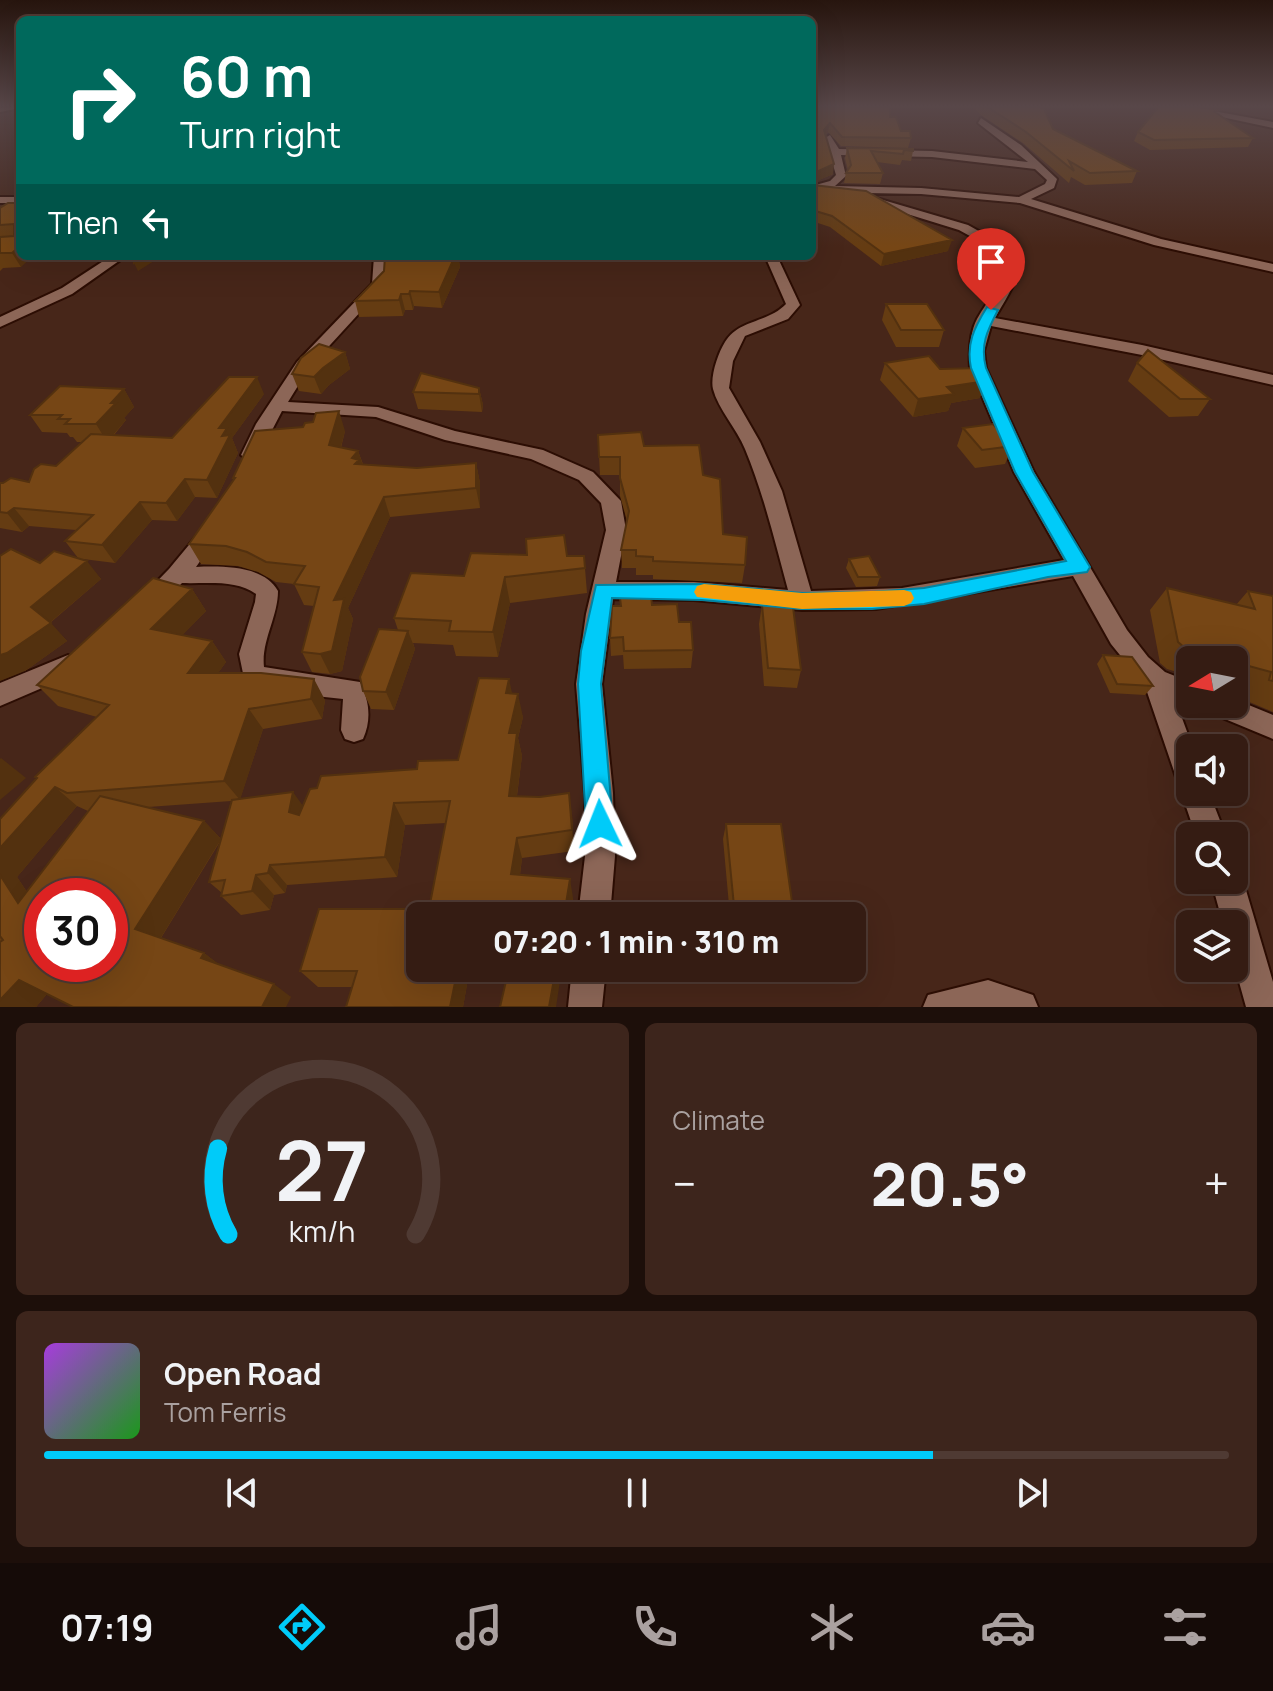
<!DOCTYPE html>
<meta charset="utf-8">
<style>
body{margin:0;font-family:Manrope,sans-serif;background:#3d251c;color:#f1f3f6;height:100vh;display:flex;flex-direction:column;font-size:30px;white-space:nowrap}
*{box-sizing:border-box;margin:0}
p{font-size:26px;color:#aaa1a0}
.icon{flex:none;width:44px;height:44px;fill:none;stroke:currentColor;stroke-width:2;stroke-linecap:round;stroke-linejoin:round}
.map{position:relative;height:1007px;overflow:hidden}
.sheet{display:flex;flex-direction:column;gap:16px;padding:16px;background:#1d0f0a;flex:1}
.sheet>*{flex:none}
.banner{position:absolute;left:16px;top:16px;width:800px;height:244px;border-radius:12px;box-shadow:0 8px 32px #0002,0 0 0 2px #4f3a33;background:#00695c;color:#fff;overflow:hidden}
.needle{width:52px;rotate:260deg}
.controls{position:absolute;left:1176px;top:646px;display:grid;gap:16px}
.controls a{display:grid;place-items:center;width:72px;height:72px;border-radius:12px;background:#351c13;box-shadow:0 8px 32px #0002,0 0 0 2px #4f3a33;font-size:40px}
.speed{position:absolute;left:24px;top:878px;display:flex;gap:16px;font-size:40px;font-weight:700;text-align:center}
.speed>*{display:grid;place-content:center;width:104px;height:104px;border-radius:50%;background:#351c13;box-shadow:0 8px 32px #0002,0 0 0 2px #4f3a33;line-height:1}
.speed .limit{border:12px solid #d22;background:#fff;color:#111}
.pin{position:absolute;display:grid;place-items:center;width:68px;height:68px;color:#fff;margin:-82px -34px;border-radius:50% 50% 50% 0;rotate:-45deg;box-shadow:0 0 8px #0007}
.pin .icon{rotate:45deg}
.me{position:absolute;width:88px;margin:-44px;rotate:358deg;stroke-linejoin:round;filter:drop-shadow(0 0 6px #0008)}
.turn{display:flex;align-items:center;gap:28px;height:168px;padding:0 32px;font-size:36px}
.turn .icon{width:104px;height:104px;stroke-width:2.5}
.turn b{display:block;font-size:56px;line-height:68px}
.then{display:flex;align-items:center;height:76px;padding:0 32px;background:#0003;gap:16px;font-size:30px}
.big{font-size:60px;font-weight:800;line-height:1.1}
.sheet .tile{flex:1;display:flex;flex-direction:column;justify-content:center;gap:12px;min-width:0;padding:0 28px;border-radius:12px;background:#3d251c}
.sheet .dial{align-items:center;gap:0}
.dial svg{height:208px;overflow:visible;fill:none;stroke:#4f3a33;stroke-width:7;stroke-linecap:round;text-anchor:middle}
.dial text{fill:#f1f3f6;stroke:none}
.song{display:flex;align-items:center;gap:24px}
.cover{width:96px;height:96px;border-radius:12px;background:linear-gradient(135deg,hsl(280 70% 55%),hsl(120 70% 35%))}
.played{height:8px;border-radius:4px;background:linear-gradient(90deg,#00cbf9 75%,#4f3a33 75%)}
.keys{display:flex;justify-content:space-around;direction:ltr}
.heat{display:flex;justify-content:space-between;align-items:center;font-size:44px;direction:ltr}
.sheet .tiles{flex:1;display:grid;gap:16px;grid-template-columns:1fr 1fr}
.tile:last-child{grid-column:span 2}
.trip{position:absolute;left:406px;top:902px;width:460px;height:80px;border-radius:12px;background:#351c13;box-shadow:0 8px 32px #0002,0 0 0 2px #4f3a33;font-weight:800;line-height:80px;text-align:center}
.dock{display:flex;height:128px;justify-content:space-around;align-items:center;background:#150b08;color:#aaa1a0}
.dock .icon{width:56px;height:56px}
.dock .current{color:#00cbf9}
.dock b{font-size:36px;color:#f1f3f6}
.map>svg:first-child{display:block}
</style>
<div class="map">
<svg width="1273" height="1007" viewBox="0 0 1273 1007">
<rect width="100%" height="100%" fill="#472619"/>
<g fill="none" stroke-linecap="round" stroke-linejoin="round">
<defs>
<path id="minor" d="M 20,106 L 20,108 L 0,112 L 0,108 Z
M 1170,106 L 1186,106 L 1273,122 L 1273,128 Z
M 981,118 L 1021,145 L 1057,179 L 1054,188 L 1031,199 L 1161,239 L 1273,264 L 1273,272 L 1154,245 L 1020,203 L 921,194 L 812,192 L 812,186 L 830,181 L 836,175 L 825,138 L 830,135 L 839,149 L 932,151 L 1028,162 L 978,123 ZM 841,155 L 932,157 L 1035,169 L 1047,180 L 1045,184 L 1019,197 L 921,188 L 835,186 L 846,176 Z
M 866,195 L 968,225 L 1018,253 C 1023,276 1006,298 995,318 L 1142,345 L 1273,375 L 1273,385 L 1142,355 L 991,326 L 984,351 L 986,368 L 1034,472 L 1127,630 L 1148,657 L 1165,672 L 1190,682 L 1191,704 L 1175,699 L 1193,748 L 1190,748 L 1190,792 L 1209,792 L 1226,836 L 1196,836 L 1181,792 L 1183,788 L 1176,777 L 1145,686 L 1111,644 L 1073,576 L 876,609 L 802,610 L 694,600 L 613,599 L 602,684 L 613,793 L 615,856 L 610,916 L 578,916 L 585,856 L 585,793 L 576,684 L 586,614 L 606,530 L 601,503 L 579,480 L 531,459 L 445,440 L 376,417 L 282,411 L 257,459 L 250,461 L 241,455 L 256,424 L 297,362 L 372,284 L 374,256 L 386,256 L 388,277 L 385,285 L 309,368 L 288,402 L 378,407 L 455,431 L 543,450 L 593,472 L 621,501 L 626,530 L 616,582 L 694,582 L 788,590 C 775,542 764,495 745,449 C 737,429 718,409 713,389 C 710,377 718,353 725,342 C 739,319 768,323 786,304 L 765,256 L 777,256 L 800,305 L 788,319 L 745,336 L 733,361 L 729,388 L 760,442 L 782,491 L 811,591 L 902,588 L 1064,560 L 1014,472 L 970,368 C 969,352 970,332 977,319 C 989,298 1004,283 1008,257 L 959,230 L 862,200 L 861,198 Z
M 0,197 L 20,197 L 20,203 L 0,203 Z
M 111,256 L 126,256 L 72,294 L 0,327 L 0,317 L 62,288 Z
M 210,526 L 217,528 L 220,533 L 196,567 C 221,566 264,565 278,591 C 278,617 261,641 264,667 L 360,682 C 369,700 372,719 363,739 L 354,742 L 345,739 L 341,730 L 343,699 L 278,692 L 245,683 L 239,654 L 255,602 L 256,594 C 236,579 206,584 182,583 C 170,595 159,613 141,607 L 138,601 L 169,569 L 203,528 Z
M 68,655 L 77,659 L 80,666 L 77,673 L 0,706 L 0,683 Z
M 1234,699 L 1273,715 L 1273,739 L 1208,712 L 1204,704 L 1234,704 Z
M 1234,867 L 1243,880 L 1273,982 L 1273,1007 L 1246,1007 L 1234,964 L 1234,924 L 1223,924 L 1211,880 L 1234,880 Z
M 572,968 L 606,968 L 602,1007 L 568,1007 Z
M 988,980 L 1033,995 L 1038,1007 L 923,1007 L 928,995 Z"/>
</defs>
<use href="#minor" stroke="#2c0d03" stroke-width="4"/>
<use href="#minor" fill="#8c6657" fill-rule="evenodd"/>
</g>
<path fill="#653c12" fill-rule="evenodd" d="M 812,106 L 890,117 L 901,131 L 911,138 L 908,148 L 841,146 L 828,132 L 825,135 L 833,174 L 812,183 L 948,251 L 881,266 L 830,227 L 812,221 Z
M 972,106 L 1039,106 L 1053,129 L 1137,171 L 1132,183 L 1085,185 L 1071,177 L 1069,183 L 1023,143 L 981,115 Z
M 1218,114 L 1253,138 L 1248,147 L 1150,150 L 1134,141 L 1138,132 Z
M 847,148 L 913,149 L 913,151 L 911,161 L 902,160 L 900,165 L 877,162 L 883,173 L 880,184 L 844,183 L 846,173 L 848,170 L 845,158 Z
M 17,203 L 21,267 L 3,268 L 0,271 L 0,208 Z
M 385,256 L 458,256 L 460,267 L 442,308 L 414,306 L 413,310 L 405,310 L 403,316 L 359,317 L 355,301 L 384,271 Z
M 886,304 L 944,330 L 939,347 L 896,347 L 882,320 Z
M 345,352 L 350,369 L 329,385 L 321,394 L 299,391 L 292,374 Z
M 885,363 L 940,369 L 980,398 L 951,403 L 948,411 L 913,417 L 880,380 Z
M 1137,363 L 1210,399 L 1198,416 L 1169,417 L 1128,381 Z
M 479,388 L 483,405 L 482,412 L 418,409 L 413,392 Z
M 124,389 L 134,407 L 124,418 L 126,420 L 114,435 L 172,438 L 264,394 L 232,438 L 238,453 L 217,498 L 195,497 L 177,521 L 152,520 L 115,563 L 83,559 L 101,579 L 50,623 L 67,641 L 25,671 L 40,563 L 78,558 L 65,541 L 76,530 L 29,526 L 22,532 L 0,528 L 0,483 L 29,482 L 56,466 L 82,442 L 77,442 L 73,437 L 70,437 L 67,433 L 42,432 L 30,415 Z
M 963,428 L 1013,446 L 1005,464 L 975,468 L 957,446 Z
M 345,431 L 341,448 L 358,451 L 363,464 L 417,468 L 476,463 L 480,483 L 480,508 L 390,517 L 348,608 L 353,619 L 342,671 L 330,674 L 312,672 L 302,652 L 314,606 L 304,605 L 294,584 L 276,582 L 258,572 L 238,566 L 201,564 L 189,544 L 234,480 L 233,478 Z
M 598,435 L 644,446 L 703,475 L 723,534 L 745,565 L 742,583 L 653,579 L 653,575 L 636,575 L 636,568 L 622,568 L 621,550 L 627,521 L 620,496 L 620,475 L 600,475 Z
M 567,556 L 584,556 L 587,593 L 510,603 L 498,657 L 456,656 L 453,645 L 413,643 L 415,649 L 394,710 L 371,709 L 363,691 L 398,630 L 394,618 L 464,576 Z
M 849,559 L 880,577 L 877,586 L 856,587 L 846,568 Z
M 1167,588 L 1236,605 L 1248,591 L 1273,596 L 1273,712 L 1247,701 L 1249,693 L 1234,689 L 1234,660 L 1190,660 L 1190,676 L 1167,669 L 1160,663 L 1150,610 Z
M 192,589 L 206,611 L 182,635 L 212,641 L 226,662 L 218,673 L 325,700 L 322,719 L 263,729 L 240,799 L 303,806 L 417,769 L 458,760 L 512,693 L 523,717 L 518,738 L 522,756 L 517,796 L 572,815 L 574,851 L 522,858 L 520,875 L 573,898 L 570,916 L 420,916 L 420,968 L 470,968 L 463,1007 L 346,1007 L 352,987 L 318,987 L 300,971 L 429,909 L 446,823 L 405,825 L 397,877 L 287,885 L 285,893 L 274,895 L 270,910 L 241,915 L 221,896 L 222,893 L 209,882 L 221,840 L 161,938 L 204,953 L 218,964 L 291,997 L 47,994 L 36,1007 L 0,1007 L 0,819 L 97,717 L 58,706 L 37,685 ZM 231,801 L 221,839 L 204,821 L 148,807 ZM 77,806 L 88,811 L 27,892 L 17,877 Z
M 652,605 L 679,622 L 693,650 L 691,668 L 624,669 L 623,655 L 611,656 L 610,638 Z
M 762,605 L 801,670 L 797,688 L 764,686 L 759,624 Z
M 1103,655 L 1153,686 L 1145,695 L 1110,693 L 1097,664 Z
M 726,824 L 794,916 L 730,916 L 723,839 Z"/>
<path fill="#53310f" d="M 830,123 L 828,132 L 822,139 L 824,130 Z
M 834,164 L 833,174 L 812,183 L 812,174 Z
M 952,240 L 948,251 L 881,266 L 884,254 Z
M 20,246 L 20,256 L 33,256 L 21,267 L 12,253 Z
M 146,256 L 162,256 L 138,271 L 134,263 Z
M 455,256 L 458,256 L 460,267 L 442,308 L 439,292 Z
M 410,291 L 414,306 L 413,310 L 409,294 Z
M 401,294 L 405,310 L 403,316 L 399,300 Z
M 345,352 L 350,369 L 329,385 L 321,394 L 314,377 L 323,368 Z
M 257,377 L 264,394 L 232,438 L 238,453 L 217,498 L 207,480 L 219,428 Z
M 986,381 L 980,398 L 951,403 L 948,411 L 913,417 L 918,399 L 947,387 Z
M 479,388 L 483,405 L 482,412 L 479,394 Z
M 124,389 L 134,407 L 124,418 L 126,420 L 107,442 L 96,424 L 111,403 Z
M 339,411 L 345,431 L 336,465 L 329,445 Z
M 358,451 L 365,471 L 363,473 L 352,458 Z
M 476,463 L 480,483 L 480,508 L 476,488 Z
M 185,479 L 195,497 L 177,521 L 166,503 Z
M 384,497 L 390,517 L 348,608 L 353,619 L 342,671 L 330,674 L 320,654 L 334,600 Z
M 140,502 L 152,520 L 115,563 L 102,545 Z
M 14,508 L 29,526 L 22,532 L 7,513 Z
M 87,561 L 101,579 L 47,625 L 31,607 Z
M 505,577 L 510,603 L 498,657 L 493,632 Z
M 192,589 L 206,611 L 167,651 L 151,629 Z
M 51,623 L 67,641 L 25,671 L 0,681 L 0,655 Z
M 408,631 L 415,649 L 394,710 L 386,692 Z
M 212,641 L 226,662 L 203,694 L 188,673 Z
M 314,679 L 325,700 L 322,719 L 311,699 Z
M 509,679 L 514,702 L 506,693 Z
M 518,694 L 523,717 L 518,738 L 522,756 L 514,817 L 509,796 L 509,733 Z
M 249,709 L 263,729 L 240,800 L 224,781 Z
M 1,758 L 26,778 L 0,800 L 0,759 Z
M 55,787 L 77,806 L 17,877 L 42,915 L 18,903 L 0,875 L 0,848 Z
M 293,792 L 308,813 L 305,833 L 289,812 Z
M 569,793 L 572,815 L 574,851 L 572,830 Z
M 394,803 L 405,825 L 397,877 L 385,857 Z
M 204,821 L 221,839 L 157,944 L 135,929 Z
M 517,838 L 522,858 L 517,894 L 511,874 Z
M 270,865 L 287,885 L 285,893 L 268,873 Z
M 256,875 L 274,895 L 270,910 L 252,891 Z
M 570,879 L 573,898 L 570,916 L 564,916 Z
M 204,953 L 224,968 L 201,958 Z
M 458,968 L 470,968 L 463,1007 L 450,1007 Z
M 556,968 L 562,968 L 556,1007 L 549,1007 Z
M 19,980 L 47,994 L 36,1007 L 0,1007 L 0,1000 Z
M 274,984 L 291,997 L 286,1007 L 262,1007 Z"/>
<path fill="#764615" stroke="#53310f" stroke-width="2" fill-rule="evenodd" d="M 812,106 L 890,106 L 890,117 L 896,117 L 901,131 L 910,131 L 911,138 L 842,137 L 830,123 L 824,130 L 834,164 L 812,174 Z
M 986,106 L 1039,106 L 1044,109 L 1053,129 L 1137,171 L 1090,173 L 1069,161 L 1074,171 L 1026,132 Z
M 1159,106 L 1190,106 L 1220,110 L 1215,112 L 1253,138 L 1154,140 L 1138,132 Z
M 847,148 L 913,149 L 913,151 L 904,150 L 903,154 L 871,151 L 883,173 L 846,173 L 851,165 Z
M 812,183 L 813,185 L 866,191 L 952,240 L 884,254 L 832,216 L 812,210 Z
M 20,201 L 20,246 L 12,253 L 0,253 L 0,237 L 14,236 L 14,224 L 0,225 L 0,208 L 8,203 L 17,203 Z
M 134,256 L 146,256 L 134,263 Z
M 385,256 L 455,256 L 439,292 L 410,291 L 409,294 L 401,294 L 399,300 L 355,301 L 384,271 Z
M 886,304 L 927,304 L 944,330 L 901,330 Z
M 319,344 L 345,352 L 323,368 L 314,377 L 292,374 L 301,358 Z
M 1148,350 L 1210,399 L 1180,399 L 1137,363 Z
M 929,356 L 940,369 L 981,368 L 986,381 L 947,387 L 954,394 L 918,399 L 885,363 Z
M 421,373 L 479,388 L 479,394 L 413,392 Z
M 229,377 L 257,377 L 219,428 L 227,428 L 222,436 L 230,435 L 207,480 L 185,479 L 166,503 L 140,502 L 102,545 L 65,541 L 93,515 L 14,508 L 7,513 L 0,512 L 0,483 L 3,483 L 11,478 L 29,482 L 34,469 L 41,464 L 56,466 L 91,434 L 172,438 Z
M 60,386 L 124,389 L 111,403 L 116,403 L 96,424 L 65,424 L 70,419 L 58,419 L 62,415 L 30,415 Z
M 339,411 L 329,445 L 358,451 L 352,458 L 359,460 L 355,464 L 417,468 L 476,463 L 476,488 L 384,497 L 334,600 L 344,599 L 332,651 L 320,654 L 302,652 L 319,587 L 294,584 L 305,566 L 266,562 L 247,552 L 226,546 L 189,544 L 235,478 L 233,478 L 255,431 L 303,427 L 305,423 L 313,422 L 316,413 Z
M 993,424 L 1013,446 L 982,450 L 963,428 Z
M 641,432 L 644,446 L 699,445 L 703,475 L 720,479 L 723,534 L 747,537 L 745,565 L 653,561 L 653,557 L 636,556 L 636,550 L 621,550 L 629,511 L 620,478 L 620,457 L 599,457 L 598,435 Z
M 564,535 L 567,556 L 584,556 L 585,568 L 505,577 L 493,632 L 449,631 L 451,621 L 394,618 L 411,573 L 464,576 L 471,553 L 527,555 L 526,539 Z
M 11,549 L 40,563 L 54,551 L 87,561 L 31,607 L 51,623 L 7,653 L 0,655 L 0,556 Z
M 869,556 L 880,577 L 858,577 L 849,559 Z
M 153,578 L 192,589 L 151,629 L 212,641 L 188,673 L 261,673 L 314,679 L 311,699 L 249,709 L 224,781 L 67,793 L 55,787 L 0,848 L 0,819 L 37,778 L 35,777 L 109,705 L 37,685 Z
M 1167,588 L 1255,609 L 1248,591 L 1273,596 L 1273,681 L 1269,680 L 1271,672 L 1234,662 L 1234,660 L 1229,660 L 1185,648 L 1178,642 Z
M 651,596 L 652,605 L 677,604 L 679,622 L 691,622 L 693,650 L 624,651 L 623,637 L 610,638 L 612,606 L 621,606 L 620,598 Z
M 762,605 L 793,607 L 801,670 L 768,668 Z
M 379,629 L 408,631 L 386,692 L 363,691 L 360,677 Z
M 1103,655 L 1132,657 L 1153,686 L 1117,684 Z
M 479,678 L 509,679 L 506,693 L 518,694 L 509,733 L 517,733 L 509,796 L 540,797 L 569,793 L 572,830 L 517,838 L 511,874 L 570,879 L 564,916 L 516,916 L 517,910 L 470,909 L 469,916 L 420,916 L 420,968 L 458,968 L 450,1007 L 346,1007 L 357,971 L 300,971 L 319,909 L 429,909 L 450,801 L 394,803 L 385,857 L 270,865 L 268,873 L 256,875 L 252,891 L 221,896 L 225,880 L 209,882 L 232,800 L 293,792 L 289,812 L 299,815 L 310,789 L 317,788 L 321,776 L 417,769 L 418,761 L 458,760 Z
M 100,796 L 204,821 L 135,929 L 204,953 L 201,958 L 274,984 L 262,1007 L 73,1007 L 19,980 L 0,1000 L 0,942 L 3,940 L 0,936 L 0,875 L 18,903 ZM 42,896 L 110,896 L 110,964 L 42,964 Z
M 726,824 L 781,824 L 794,916 L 735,916 Z
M 509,968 L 556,968 L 549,1007 L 500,1007 Z"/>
<linearGradient id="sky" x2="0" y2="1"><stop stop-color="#27150e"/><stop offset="0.43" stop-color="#584749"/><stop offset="1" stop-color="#584749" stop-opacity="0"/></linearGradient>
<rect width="1273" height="247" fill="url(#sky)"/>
<path fill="#00cbf9" stroke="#0084a2" stroke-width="2" d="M 987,307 L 998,310 C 987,331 980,345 986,368 L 1033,472 L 1090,567 L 1087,572 L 1048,577 L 924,604 L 872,609 L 802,609 L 702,600 L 612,598 L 601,684 L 613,824 L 609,834 L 600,838 L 590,834 L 586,824 L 578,684 L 581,651 L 596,585 L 702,584 L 802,593 L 872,592 L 924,588 L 1066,561 L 1015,472 L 971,368 C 966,344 974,328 987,307 Z"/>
<path fill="#f59e0b" d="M 704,584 L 802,593 L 904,590 L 911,592 L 914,598 L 911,603 L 904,606 L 802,609 L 697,597 L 694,592 L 697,586 Z"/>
</svg>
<div class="controls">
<a><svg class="needle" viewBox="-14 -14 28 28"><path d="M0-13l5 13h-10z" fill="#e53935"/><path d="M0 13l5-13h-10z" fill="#aaa1a0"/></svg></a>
<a><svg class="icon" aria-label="sound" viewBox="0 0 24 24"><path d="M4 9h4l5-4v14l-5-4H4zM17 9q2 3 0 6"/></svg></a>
<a><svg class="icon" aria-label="search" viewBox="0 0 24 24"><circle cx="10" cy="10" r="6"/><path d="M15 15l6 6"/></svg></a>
<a><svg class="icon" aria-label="layers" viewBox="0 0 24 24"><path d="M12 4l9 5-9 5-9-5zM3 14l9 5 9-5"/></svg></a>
</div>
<div class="speed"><div class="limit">30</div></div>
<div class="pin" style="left:991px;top:310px;background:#d93025"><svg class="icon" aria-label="arrive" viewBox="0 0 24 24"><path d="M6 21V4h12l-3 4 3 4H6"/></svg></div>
<svg class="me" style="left:600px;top:824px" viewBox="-20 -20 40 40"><path d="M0-17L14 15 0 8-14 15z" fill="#00cbf9" stroke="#fff" stroke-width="4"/></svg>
<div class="trip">07:20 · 1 min · 310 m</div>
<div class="banner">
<div class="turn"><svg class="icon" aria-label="right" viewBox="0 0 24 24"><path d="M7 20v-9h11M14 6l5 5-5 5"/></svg><div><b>60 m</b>Turn right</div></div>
<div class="then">Then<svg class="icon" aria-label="left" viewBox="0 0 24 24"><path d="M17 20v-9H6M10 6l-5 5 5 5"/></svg></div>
</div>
</div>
<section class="sheet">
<div class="tiles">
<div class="tile dial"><svg viewBox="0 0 100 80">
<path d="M14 69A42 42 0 1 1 86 69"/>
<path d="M14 69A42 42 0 0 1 10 36" stroke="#00cbf9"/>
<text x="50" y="56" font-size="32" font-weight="700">27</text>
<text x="50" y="72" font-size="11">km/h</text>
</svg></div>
<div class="tile"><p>Climate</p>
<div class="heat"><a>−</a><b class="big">20.5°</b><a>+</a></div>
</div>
<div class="tile">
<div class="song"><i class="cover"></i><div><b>Open Road</b><p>Tom Ferris</p></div></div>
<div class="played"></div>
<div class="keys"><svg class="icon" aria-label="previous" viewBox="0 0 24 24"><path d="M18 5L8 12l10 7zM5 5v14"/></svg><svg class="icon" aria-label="pause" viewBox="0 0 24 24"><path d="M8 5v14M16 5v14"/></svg><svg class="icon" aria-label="next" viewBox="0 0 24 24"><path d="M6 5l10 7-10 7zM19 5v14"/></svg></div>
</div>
</div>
</section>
<nav class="dock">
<b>07:19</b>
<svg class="icon current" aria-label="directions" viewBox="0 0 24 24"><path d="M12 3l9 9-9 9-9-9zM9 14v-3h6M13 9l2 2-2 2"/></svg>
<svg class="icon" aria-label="music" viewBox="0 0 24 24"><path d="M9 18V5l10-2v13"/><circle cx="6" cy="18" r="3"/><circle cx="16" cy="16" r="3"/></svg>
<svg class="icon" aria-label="phone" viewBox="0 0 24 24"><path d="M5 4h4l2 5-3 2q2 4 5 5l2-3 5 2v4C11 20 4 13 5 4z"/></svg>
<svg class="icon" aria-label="climate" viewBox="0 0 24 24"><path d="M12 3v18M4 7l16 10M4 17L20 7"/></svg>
<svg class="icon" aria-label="car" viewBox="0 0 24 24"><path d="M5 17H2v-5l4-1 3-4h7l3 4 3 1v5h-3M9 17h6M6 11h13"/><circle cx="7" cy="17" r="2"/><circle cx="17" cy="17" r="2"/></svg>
<svg class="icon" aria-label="filters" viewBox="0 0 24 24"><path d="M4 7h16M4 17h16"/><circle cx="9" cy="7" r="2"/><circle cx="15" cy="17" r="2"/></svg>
</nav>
